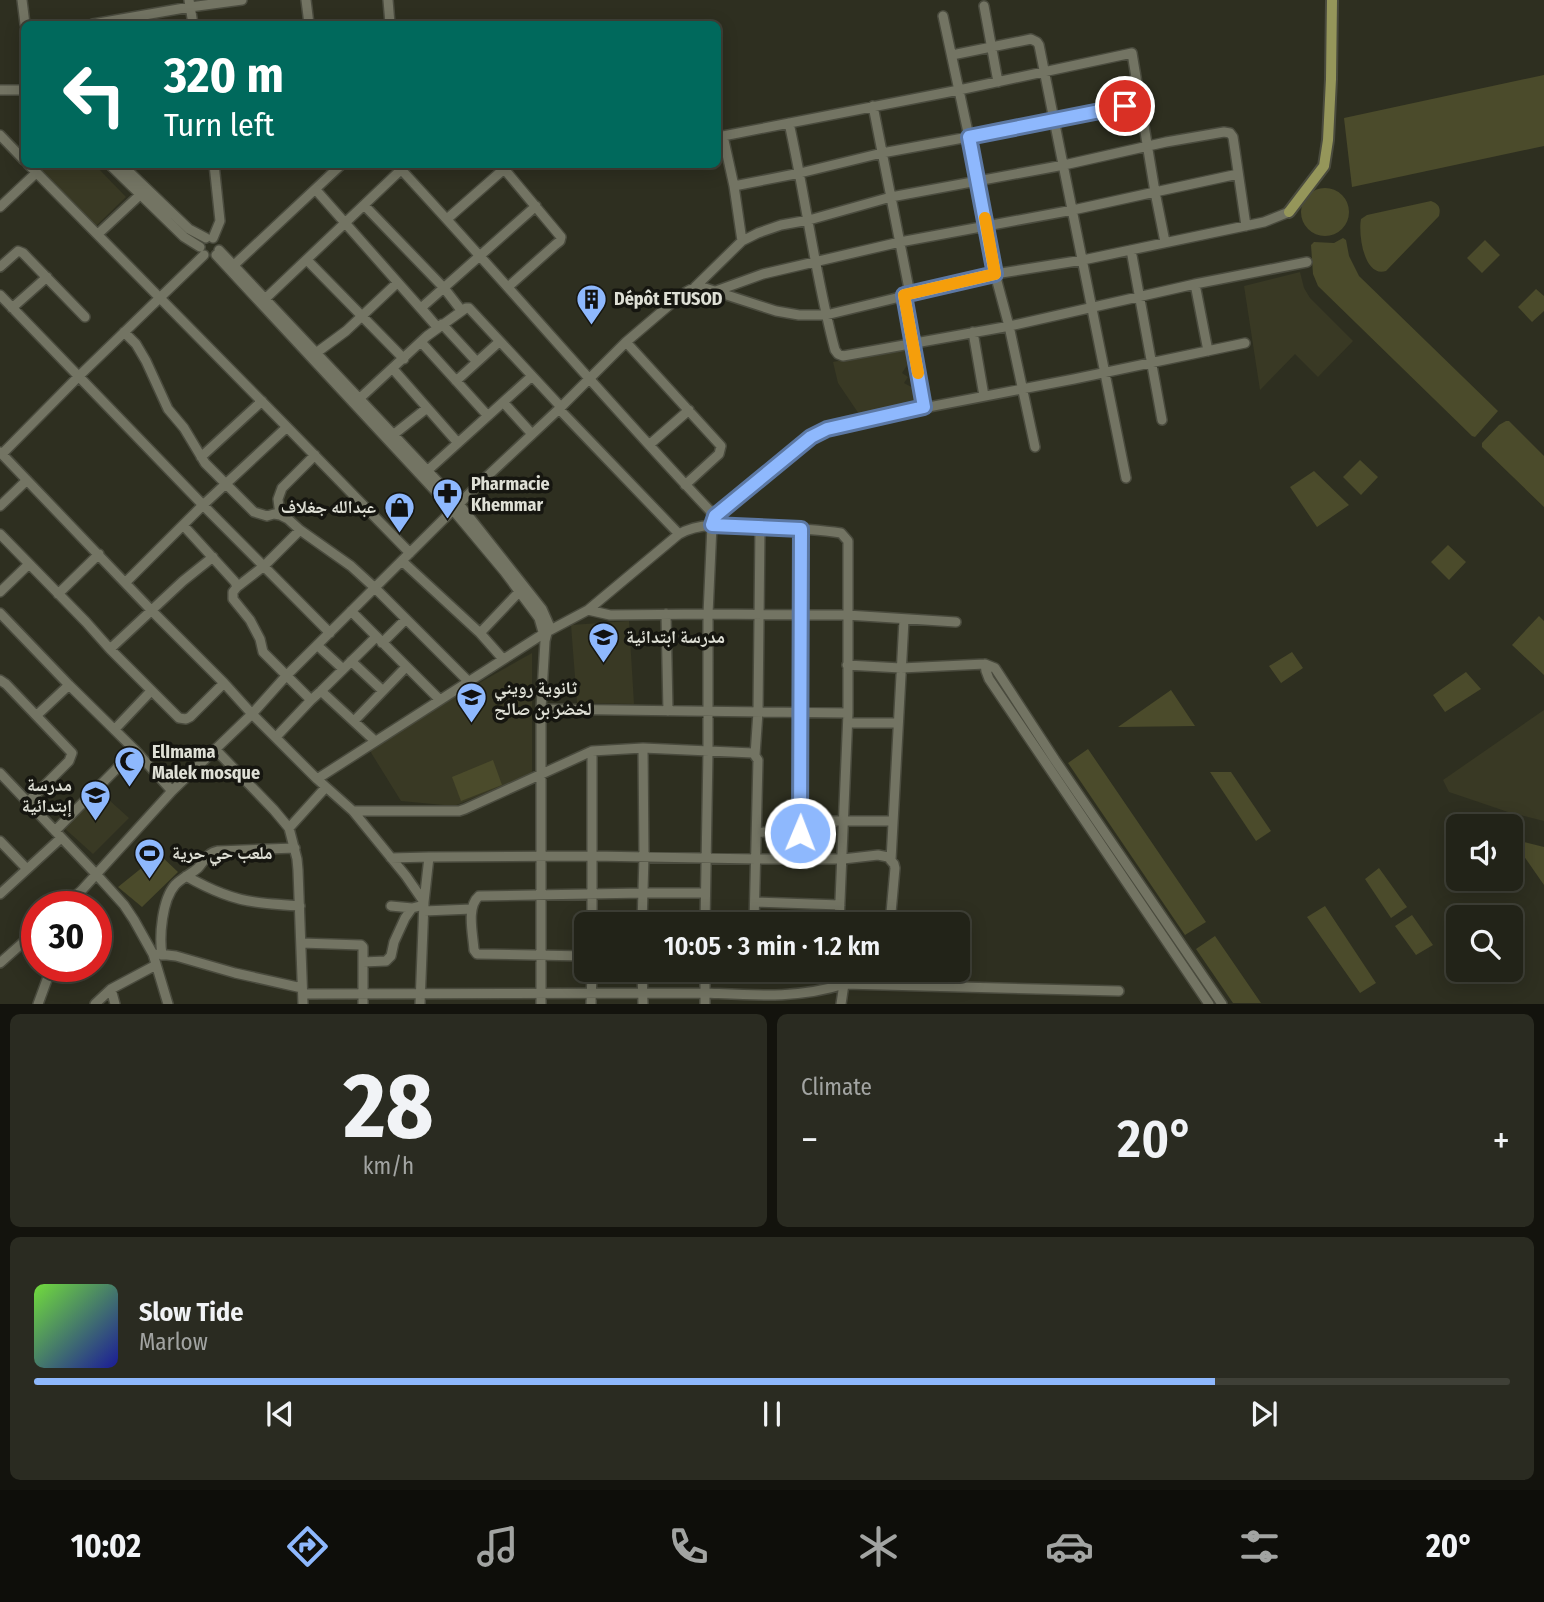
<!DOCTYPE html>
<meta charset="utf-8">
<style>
body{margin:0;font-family:"Fira Sans Condensed","Noto Naskh Arabic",sans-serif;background:#2a2b21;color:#f1f3f6;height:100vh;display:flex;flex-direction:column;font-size:26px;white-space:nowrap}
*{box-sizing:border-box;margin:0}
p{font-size:23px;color:#a2a4a2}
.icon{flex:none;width:38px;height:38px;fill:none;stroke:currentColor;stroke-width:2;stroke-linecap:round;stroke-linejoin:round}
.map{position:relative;height:1004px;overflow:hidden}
.panel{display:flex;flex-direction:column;gap:10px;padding:10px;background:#13130d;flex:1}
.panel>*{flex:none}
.hud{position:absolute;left:21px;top:21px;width:700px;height:147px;border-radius:10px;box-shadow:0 4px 18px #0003,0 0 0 2px #3f4037;background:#00695c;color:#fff;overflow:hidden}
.buttons{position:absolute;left:1446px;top:814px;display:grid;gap:14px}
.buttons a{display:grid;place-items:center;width:77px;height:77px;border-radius:10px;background:#222318;box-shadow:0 4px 18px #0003,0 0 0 2px #3f4037;font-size:35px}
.speed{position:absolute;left:21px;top:891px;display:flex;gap:14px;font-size:35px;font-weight:700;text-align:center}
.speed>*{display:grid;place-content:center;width:91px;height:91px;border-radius:50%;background:#222318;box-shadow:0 4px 18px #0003,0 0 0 2px #3f4037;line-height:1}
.speed .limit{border:10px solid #d22;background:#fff;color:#111}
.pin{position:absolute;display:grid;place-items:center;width:60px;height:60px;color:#fff;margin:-30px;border:4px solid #fff;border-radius:50%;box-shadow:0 2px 7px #0007}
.me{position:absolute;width:77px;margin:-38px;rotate:1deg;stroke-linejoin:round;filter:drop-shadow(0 0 5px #0008)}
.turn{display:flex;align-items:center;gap:24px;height:147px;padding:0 28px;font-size:32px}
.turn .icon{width:91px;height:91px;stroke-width:2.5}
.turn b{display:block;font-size:49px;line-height:60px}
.big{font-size:52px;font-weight:600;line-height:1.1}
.panel .tile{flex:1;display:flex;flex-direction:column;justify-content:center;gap:10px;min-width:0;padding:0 24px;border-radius:10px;background:#2a2b21}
.panel .dial{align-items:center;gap:0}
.dial b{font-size:91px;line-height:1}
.song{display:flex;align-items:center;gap:21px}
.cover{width:84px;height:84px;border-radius:10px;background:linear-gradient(135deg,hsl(100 70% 55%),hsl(240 70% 35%))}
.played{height:7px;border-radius:4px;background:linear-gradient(90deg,#8eb8fd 80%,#3f4037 80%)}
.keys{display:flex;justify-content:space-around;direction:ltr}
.heat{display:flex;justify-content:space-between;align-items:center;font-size:38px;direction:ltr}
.panel .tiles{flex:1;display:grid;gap:10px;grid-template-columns:1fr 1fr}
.tile:last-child{grid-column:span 2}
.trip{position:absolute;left:574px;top:912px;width:396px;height:70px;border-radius:10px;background:#222318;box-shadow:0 4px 18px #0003,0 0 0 2px #3f4037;font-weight:600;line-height:70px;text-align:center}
.tab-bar{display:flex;height:112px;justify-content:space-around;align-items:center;background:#0e0e0a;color:#a2a4a2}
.tab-bar .icon{width:49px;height:49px}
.tab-bar .selected{color:#8eb8fd}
.tab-bar b{font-size:32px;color:#f1f3f6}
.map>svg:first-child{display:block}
</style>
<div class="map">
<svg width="1544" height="1004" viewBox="0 0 1544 1004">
<rect width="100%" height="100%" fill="#2e2f20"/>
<path fill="#393924" d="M 34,165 L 95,165 L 126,197 L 96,226 Z
M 1300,272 L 1304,288 L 1310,298 L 1353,341 L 1318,377 L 1295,354 L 1260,390 L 1244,286 Z
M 908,347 L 910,361 L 902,373 L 908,377 L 904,383 L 915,389 L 918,402 L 861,417 L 838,383 L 833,362 Z
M 629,621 L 634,704 L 577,703 L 571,625 Z
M 532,653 L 532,774 L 454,806 L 401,801 L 370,751 L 449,700 Z
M 1544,710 L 1544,821 L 1508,812 L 1449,792 L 1443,780 Z
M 98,790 L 129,818 L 93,854 L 62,826 Z"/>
<path fill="#4b4b2b" d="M 1544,75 L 1544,146 L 1352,187 L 1344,118 Z
M1301 212a24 24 0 1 1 48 0a24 24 0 1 1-48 0Z
M 1431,201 C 1439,204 1441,208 1439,216 L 1386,271 C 1364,278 1358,234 1361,219 L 1367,215 Z
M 1343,238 L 1346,240 L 1349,256 L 1359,276 L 1498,411 L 1475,437 L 1472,436 L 1318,286 L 1313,274 L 1311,245 L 1314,242 L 1334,243 Z
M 1485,240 L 1500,255 L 1482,273 L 1467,258 Z
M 1536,289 L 1544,296 L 1544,311 L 1532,322 L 1518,307 Z
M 1506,421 L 1509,421 L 1544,456 L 1544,507 L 1482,447 L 1482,443 L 1499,425 Z
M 1360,460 L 1378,477 L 1361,495 L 1343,477 Z
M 1314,471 L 1349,505 L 1317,527 L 1290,487 Z
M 1448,545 L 1466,562 L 1449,580 L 1431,562 Z
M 1539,616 L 1544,621 L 1544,675 L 1512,645 Z
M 1292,652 L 1303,668 L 1281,683 L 1269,666 Z
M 1466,672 L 1481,689 L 1445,712 L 1433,695 Z
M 1171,690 L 1195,726 L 1118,727 Z
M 1088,749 L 1206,922 L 1185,935 L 1068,763 Z
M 493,760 L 502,785 L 461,801 L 452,777 Z
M 1210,772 L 1231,772 L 1271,831 L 1256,841 Z
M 1512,839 L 1544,847 L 1544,885 Z
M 159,854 L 178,872 L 142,907 L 118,887 Z
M 1379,868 L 1407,907 L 1391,918 L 1365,879 Z
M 1325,906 L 1376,983 L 1360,993 L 1307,917 Z
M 1412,915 L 1433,945 L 1416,955 L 1395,926 Z
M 1215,936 L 1261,1003 L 1233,1003 L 1196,949 Z"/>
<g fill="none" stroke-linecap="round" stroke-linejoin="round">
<defs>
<path id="minor" d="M 22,0 L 25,24
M 189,0 L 193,24
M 306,0 L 309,24
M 388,0 L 390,24
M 984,6 L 998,82
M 943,16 L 969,137 L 995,274 L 1009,326 L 1035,447
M 93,24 L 190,7 L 242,0
M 952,55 L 1031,39 L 1037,42 L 1039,45 L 1126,478
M 0,90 L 24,90
M 873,106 L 910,294
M 789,123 C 806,199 815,276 835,350 L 838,354 L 843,356 L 1010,326 L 1195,284 L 1307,262
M 0,135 L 24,160
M 28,164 L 287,427 L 410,553
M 109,164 L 184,237 L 200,247
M 121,164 L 189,229 L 206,238
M 396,164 C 504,280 606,401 715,516
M 500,164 L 561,237 L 560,241 L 555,245 L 508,287
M 734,186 L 800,173 L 882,153 L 1055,121 L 1140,103
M 316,190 L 438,328 L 421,308 L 536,206
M 364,205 L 444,288 L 461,310
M 0,207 L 36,173
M 447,219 L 504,169
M 98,234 L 142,193
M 213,238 L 220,221 L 214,164
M 742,241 L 734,186 L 723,136 L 959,90 L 1132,53 L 1155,192 L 1238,174
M 219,250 L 459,504 L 542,609 L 549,625 L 545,641 L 541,709 L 541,1004
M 1131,250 L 1162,420
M 216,255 L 453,510 L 504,571 L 539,618 L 545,639
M 307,260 L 404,359
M 233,266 L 342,164
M 0,267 L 18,251 L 23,253 L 85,317
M 1195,284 L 1208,351
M 695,287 L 742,241 L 758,233 L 781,225 L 809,220 L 891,197 L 1064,165 L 1166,142 L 1224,132 L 1230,133 L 1233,137 L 1246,226
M 716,291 L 763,274 L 900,242 L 1073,210 L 1155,192 L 1165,242
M 0,295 L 203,505 L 330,633
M 904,295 L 924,407
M 265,299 L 407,164
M 12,308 L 47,277
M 442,324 L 477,362
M 124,332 L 136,344 L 146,361 L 168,409 L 184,428 L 205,463 L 254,512 L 267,516 L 274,514 L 280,515 L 288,519 L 300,530 L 351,566 L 375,588 L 468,681
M 973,332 L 984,396
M 421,342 L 488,416
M 626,342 L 721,446 L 719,454 L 685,485
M 316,353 L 346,331 L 397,283
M 393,369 L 458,443
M 456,381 L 499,342
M 359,399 L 427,336 L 466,308 L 469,308 L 561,407
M 503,402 L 532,434
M 559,409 L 679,534
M 393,435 L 427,408
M 649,445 L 689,410
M 0,452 L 152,611 L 224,683 L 252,714 L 317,779 L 353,811 L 406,876 L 424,902 L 420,1004
M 2,454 L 79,376 L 204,255
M 201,457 L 262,401
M 427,471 L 532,376
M 0,506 L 27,480
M 280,515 L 278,499 L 282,488 L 315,455
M 183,525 L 235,582 L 237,587 L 264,566 L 300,530
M 0,534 L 86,622 L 110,649 L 179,718 L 186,719 L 190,717 L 224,683
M 402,561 L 480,633 L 503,659
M 126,582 L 203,505 L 287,427
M 237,587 L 233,592 L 233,599 L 250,620 L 260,639 L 263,652 L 311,700 L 321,691 L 375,741
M 0,592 L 29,564
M 58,594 L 99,554
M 588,610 L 610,615 L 708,614 L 847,615 L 956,622
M 351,611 L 439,699
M 0,613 L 69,685 L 135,750 L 172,791
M 666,614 L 668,711
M 480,633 L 519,592
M 382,643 L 406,619
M 317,645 L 343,669
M 110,649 L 183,581 L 213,557
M 351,661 L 383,691
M 985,664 L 986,671 L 989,679 L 1209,1004
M 847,665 L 901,668 L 985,664 L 995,668 L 1055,760 L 1222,1004
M 0,680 L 6,684 L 72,753 L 69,761 L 28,802
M 321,691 L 376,637
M 541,709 L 848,713
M 37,715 L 69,685
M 354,721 L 406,667
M 848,723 L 898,723
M 115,729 L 151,691
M 276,737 L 311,700
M 215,749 L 274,810 L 289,828
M 592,751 L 592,924
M 755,755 L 758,712 L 760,527
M 0,773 L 96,874 L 124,905 L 134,920 L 153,954 L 168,1004
M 317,779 L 543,634 L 588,610 L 679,534 C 703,520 737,526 764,527 C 790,528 815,529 841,533 L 848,541 L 848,713 L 839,924
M 353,811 L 459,811 L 465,809 L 592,751 L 643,748 L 753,753 L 758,760 L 754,924
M 801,821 L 893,821
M 55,831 L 135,750
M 757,832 L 800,833
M 0,841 L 27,869
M 391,858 L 429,857
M 800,859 L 801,529
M 891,860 L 904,620
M 186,876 C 207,888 230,899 255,902 C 269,904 285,905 300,906
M 0,894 L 61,838
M 424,902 L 429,857 L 593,856 L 756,859 L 843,859 L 878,855 L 888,857 L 894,864 L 895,868 L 890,924
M 755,902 L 840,905
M 63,906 L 81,891 L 172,791 L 252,714 L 286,676 L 479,484 L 559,409 L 626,342 L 680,296 C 687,291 693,287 702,287 L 776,311 L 799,315 L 826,315 L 995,274 L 1083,260 L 1264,222 L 1289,212
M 391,906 L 412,908
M 424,911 L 472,909
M 642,924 L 644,856 L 643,748
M 705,924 L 708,752 L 708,614 L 712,525 L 715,516 L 811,437 L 827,429 L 856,421 L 1074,379 L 1245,343
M 301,943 L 361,945 L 363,947 L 363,1004
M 158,954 L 176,956 L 235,973 L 302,988
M 162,955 C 159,936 162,900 175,885 C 182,878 191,874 198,868 C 205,860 207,853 218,851 L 295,848
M 586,956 L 477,954 L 474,950 C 473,934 466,907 479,896 L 643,893 L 705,893
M 363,962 L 386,961 L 391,956 L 394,942 L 405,918 L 412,908 L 424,905
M 0,963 L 37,930
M 642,970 L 643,1004
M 899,970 L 904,985
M 111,989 L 115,1004
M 303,994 L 705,993 C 752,995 799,999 844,984 L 1119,991
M 38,1004 L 52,966
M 95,1004 L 111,989 L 156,965
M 303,1004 L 298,870 L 297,859 L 289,828 L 326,787
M 591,1004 L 592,970
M 705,1004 L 705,970
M 841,1004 L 844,984 L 843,970"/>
<path id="major" d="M 1289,212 L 1324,166 L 1328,140 L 1331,79 L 1332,0"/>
</defs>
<use href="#minor" stroke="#4a4b3e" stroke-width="12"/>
<use href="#major" stroke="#4a4b3e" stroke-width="14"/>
<use href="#minor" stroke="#737463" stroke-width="9"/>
<use href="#major" stroke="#95965a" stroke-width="10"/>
</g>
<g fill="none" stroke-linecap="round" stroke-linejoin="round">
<defs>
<path id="route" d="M 800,833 L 801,529 L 712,525 L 715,516 L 811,437 L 827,429 L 924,407 L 904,295 L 995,274 L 969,137 L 1125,106"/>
</defs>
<use href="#route" stroke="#5c78a4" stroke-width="18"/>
<use href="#route" stroke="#8eb8fd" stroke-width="12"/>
<path stroke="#f59e0b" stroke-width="12" d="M 918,373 L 904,295 L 995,274 L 985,218"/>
</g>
<defs>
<symbol id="building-pin" viewBox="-11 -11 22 30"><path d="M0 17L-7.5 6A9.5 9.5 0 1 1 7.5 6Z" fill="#8eb8fd" stroke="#161610"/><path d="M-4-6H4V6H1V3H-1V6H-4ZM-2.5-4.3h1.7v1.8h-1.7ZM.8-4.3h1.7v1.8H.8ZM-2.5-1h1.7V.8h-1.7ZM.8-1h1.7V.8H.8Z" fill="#111"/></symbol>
<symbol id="pharmacy-pin" viewBox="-11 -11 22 30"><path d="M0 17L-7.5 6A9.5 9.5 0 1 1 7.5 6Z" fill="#8eb8fd" stroke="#161610"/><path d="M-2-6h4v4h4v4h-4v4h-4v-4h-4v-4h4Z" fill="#111"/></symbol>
<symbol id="shop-pin" viewBox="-11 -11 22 30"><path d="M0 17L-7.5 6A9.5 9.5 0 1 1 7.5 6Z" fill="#8eb8fd" stroke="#161610"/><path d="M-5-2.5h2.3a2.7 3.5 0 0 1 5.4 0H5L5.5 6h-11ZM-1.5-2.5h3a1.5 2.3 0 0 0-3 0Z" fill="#111"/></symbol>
<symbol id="school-pin" viewBox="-11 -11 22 30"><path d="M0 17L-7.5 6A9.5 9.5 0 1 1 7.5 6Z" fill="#8eb8fd" stroke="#161610"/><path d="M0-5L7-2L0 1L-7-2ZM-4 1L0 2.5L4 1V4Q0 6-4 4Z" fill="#111"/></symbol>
<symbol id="mosque-pin" viewBox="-11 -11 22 30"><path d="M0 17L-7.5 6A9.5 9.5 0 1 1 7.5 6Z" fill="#8eb8fd" stroke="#161610"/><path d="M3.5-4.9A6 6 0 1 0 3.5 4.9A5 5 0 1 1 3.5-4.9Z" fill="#111"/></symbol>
<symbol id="stadium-pin" viewBox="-11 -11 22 30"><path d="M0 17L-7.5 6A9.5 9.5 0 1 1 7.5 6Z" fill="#8eb8fd" stroke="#161610"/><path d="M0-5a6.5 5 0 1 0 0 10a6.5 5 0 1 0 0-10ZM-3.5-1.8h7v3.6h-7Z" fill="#111"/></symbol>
</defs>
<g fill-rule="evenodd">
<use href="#building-pin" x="574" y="282" width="35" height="47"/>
<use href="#pharmacy-pin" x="430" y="476" width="35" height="47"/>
<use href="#shop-pin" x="382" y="490" width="35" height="47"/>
<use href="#school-pin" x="586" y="620" width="35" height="47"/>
<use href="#school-pin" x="454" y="680" width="35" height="47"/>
<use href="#mosque-pin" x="112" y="744" width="35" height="47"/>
<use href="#school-pin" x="78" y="778" width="35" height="47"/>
<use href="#stadium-pin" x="132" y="836" width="35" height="47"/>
</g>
<g text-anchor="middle" stroke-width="7" stroke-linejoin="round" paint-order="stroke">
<g font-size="18" font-weight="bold" fill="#dfe0d6" stroke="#161610" text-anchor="start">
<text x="614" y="305">Dépôt ETUSOD</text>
<text x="471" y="490">Pharmacie<tspan x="471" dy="21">Khemmar</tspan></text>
<text x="376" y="513" text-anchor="end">عبدالله جغلاف</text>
<text x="626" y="643">مدرسة ابتدائية</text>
<text x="494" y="694">ثانوية رويني<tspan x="494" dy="21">لخضر بن صالح</tspan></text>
<text x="152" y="758">ElImama<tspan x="152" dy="21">Malek mosque</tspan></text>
<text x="72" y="791" text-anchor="end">مدرسة<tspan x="72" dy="21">إبتدائية</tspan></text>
<text x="172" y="859">ملعب حي حرية</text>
</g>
</g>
</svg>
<div class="buttons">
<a><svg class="icon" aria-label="sound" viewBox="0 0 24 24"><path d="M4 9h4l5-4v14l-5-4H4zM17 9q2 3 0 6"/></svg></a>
<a><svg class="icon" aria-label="search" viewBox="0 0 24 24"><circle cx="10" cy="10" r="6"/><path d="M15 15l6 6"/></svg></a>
</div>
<div class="speed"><div class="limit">30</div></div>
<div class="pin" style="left:1125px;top:106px;background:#d93025"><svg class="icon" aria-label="arrive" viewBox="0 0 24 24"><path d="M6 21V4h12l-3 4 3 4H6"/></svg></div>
<svg class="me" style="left:800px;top:833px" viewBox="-20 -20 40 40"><circle r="17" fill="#8eb8fd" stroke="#fff" stroke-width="3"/><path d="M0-11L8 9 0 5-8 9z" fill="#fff"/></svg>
<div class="trip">10:05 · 3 min · 1.2 km</div>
<div class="hud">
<div class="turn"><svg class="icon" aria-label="left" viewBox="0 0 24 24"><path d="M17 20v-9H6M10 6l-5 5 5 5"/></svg><div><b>320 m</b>Turn left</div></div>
</div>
</div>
<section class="panel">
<div class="tiles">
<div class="tile dial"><b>28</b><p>km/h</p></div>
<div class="tile"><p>Climate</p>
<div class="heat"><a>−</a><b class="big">20°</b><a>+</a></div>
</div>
<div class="tile">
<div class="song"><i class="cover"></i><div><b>Slow Tide</b><p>Marlow</p></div></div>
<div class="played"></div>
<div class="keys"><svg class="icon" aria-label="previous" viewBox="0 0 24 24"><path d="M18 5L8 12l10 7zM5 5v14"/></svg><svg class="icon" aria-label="pause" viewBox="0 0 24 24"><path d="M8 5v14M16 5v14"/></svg><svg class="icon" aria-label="next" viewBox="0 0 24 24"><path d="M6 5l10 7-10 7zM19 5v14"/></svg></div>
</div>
</div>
</section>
<nav class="tab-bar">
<b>10:02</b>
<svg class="icon selected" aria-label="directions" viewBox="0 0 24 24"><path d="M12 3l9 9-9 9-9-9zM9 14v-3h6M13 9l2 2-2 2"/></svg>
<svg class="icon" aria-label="music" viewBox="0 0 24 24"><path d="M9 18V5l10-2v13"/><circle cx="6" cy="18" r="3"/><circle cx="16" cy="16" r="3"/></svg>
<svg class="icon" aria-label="phone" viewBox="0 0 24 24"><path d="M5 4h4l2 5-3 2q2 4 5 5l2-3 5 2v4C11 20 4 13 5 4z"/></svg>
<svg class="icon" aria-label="climate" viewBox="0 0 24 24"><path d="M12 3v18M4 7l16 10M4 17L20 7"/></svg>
<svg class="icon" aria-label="car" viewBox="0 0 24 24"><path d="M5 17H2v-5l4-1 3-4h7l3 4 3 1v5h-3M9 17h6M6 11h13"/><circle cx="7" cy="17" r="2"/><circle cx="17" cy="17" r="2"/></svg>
<svg class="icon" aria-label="filters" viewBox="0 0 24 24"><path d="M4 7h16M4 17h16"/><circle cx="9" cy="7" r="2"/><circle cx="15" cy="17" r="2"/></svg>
<b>20°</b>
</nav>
